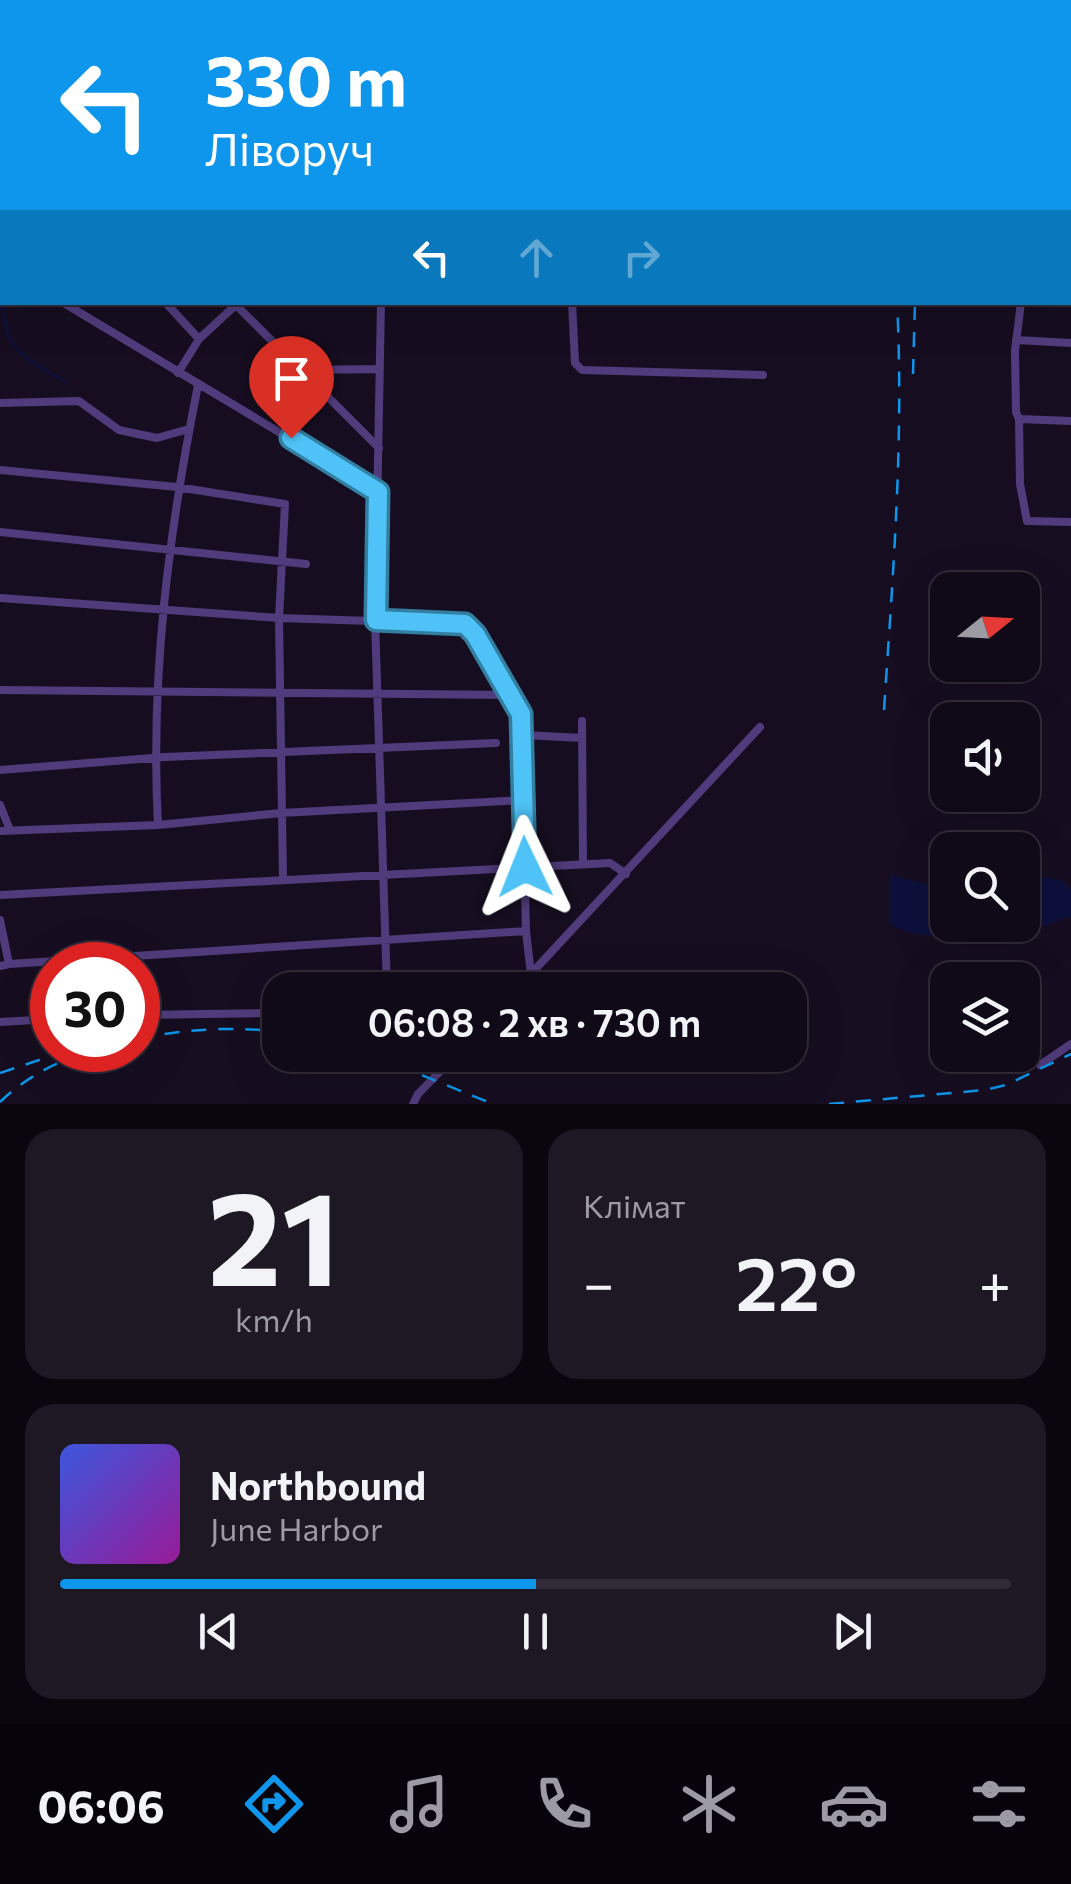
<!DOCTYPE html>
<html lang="uk">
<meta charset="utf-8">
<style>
body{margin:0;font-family:Commissioner,sans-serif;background:#1e1825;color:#f1f3f6;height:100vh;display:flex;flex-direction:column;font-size:38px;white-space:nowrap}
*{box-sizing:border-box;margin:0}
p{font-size:32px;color:#9c9aa2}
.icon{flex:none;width:55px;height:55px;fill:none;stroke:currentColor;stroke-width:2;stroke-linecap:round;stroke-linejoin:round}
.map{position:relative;height:1104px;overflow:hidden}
.panel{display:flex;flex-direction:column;gap:25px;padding:25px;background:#09060d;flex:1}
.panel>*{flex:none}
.hud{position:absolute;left:0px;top:0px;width:1072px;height:305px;box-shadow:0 10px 40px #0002,0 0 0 2px #302b37;background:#0d96eb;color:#fff;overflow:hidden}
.needle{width:65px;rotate:72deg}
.fabs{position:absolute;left:930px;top:572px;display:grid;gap:20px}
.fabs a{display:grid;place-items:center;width:110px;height:110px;border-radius:20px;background:#100a18;box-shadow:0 10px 40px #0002,0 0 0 2px #302b37;font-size:50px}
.speed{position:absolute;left:30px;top:942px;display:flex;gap:20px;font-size:50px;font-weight:700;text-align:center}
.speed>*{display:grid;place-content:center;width:130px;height:130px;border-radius:50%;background:#100a18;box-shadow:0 10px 40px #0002,0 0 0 2px #302b37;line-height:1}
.speed .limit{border:15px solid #d22;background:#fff;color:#111}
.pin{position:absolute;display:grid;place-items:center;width:85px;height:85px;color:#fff;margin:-102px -42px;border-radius:50% 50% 50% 0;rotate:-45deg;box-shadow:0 0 10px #0007}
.pin .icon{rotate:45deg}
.me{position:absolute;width:110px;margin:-55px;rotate:358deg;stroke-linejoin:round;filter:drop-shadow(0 0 8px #0008)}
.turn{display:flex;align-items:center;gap:35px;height:210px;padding:0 40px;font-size:45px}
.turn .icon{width:130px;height:130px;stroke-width:2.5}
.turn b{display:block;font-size:70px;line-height:85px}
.lanes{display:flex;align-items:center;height:95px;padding:0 40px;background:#0003;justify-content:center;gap:50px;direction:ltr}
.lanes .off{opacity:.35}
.big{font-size:75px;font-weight:600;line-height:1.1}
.panel .widget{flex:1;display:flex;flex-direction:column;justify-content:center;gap:15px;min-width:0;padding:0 35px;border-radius:30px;background:#1e1825}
.panel .dial{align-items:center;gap:0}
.dial b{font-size:130px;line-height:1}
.song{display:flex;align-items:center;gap:30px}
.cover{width:120px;height:120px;border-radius:15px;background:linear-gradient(135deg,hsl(230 70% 55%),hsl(300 70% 35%))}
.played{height:10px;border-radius:5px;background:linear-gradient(90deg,#0d96eb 50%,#302b37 50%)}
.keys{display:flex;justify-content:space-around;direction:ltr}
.heat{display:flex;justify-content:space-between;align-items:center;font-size:55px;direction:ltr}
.panel .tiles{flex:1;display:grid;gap:25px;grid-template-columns:1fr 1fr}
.widget:last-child{grid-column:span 2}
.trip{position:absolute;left:262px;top:972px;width:545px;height:100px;border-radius:30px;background:#100a18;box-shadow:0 10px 40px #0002,0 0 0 2px #302b37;font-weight:600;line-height:100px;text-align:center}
.tabs{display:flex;height:160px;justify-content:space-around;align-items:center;background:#06040a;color:#9c9aa2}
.tabs .icon{width:70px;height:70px}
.tabs .active{color:#0d96eb}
.tabs b{font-size:45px;color:#f1f3f6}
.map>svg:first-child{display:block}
</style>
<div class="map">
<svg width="1071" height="1104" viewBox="0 0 1071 1104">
<rect width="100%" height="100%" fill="#160e20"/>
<path fill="#0c103b" d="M 1023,874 L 1062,880 L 1071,890 L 1071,916 C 1056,922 1042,928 1026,931 C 995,937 911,944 889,922 L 890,875 L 947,889 L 948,925 L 1022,925 Z"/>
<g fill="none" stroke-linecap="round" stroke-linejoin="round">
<path stroke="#0c103b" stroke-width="2.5" d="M 0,304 C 5,314 5,325 9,336 C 20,360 46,369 66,382"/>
<path stroke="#503c7c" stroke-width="8" d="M 92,0 L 95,2
M 284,0 L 287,2
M 412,0 L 413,2
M 473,0 L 473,2
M 1041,0 L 1041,2
M 337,1 L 344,0
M 113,2 L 116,0
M 241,2 L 244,0
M 545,2 L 565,0
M 1070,11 L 1071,11
M 0,15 L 2,18
M 0,89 L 2,87
M 1070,99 L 1071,99
M 0,118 L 2,121
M 1070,171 L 1071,171
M 0,218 L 2,222
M 1070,297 L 1071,297
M 62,302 L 379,492
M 165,302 L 199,339
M 381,302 L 375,620 L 387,990
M 572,302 L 575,363 L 582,370 L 763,375
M 1021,302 L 1015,351 L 1016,412 L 1019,419 L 1020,484 L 1027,521 L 1071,522
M 236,305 L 379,448
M 1016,340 L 1071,343
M 301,370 L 380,369
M 178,373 L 199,339 L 239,302
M 0,403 L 79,401 L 119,430 L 157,438 L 189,429
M 1019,419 L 1071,421
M 0,470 L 177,487 L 285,504 L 279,618 L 283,879
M 0,532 L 306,564
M 0,598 L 279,618 L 465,624 L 475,633 L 521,714 L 526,931 L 531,975
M 0,690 L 510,695
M 582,721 L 583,865
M 524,735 L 582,738
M 0,770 L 165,757 L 496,743
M 0,805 L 10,830
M 158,825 C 150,675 169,531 198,385
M 0,831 L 158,825 L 281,813 L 523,800
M 0,895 L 610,863 L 626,874
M 0,920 L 9,964 L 0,966
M 9,964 L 526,931
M 516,990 L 760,727
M 138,1015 L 280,1013
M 0,1022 L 52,1019
M 1040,1065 L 1071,1044
M 413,1104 L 418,1094 L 456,1055"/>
<path stroke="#0d96eb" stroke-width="2.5" stroke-dasharray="15 12" stroke-linecap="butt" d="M 988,2 L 990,0
M 913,374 L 915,302
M 884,710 C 893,574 904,439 897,302
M 138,1039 C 185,1029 232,1026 280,1032
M 372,1055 L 493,1104
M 0,1073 L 42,1059
M 0,1102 C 27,1076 59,1060 95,1050
M 829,1104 L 985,1090 L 1006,1085 L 1071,1054"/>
</g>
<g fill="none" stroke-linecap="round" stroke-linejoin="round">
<defs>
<path id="route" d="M 291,438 L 378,492 L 376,620 L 465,624 L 475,634 L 521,714 L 525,867"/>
</defs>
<use href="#route" stroke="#337fa1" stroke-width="25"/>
<use href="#route" stroke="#4fc3f7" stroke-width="18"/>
</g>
</svg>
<div class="fabs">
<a><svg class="needle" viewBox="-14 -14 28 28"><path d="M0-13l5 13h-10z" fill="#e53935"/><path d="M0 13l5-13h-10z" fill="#9c9aa2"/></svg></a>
<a><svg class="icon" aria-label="sound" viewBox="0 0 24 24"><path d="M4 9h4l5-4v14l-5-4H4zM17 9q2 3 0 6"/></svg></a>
<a><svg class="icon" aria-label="search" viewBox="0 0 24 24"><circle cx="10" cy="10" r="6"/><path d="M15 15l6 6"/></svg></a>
<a><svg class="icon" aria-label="layers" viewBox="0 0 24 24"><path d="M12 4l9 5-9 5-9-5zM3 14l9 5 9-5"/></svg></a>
</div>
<div class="speed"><div class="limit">30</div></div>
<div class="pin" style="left:291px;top:438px;background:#d93025"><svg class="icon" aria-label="arrive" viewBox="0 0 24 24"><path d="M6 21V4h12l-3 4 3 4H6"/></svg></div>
<svg class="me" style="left:525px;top:867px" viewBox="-20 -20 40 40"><path d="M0-17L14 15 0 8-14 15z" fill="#4fc3f7" stroke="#fff" stroke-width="4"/></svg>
<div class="trip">06:08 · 2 хв · 730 m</div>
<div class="hud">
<div class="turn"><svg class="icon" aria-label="left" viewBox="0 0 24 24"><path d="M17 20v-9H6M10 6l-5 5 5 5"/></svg><div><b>330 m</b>Ліворуч</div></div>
<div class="lanes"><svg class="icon" aria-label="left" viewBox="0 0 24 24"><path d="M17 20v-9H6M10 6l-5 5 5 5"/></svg><svg class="icon off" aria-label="ahead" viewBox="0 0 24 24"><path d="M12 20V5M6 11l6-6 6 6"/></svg><svg class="icon off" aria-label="right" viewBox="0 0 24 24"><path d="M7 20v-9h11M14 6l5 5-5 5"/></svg></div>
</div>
</div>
<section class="panel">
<div class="tiles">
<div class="widget dial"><b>21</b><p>km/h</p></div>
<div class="widget"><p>Клімат</p>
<div class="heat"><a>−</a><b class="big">22°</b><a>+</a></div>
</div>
<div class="widget">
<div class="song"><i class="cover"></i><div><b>Northbound</b><p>June Harbor</p></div></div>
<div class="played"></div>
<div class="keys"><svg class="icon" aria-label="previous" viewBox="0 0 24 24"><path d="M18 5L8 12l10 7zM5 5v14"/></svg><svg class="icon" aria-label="pause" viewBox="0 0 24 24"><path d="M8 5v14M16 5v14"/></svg><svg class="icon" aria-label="next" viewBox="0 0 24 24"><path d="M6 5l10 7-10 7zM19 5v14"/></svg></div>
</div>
</div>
</section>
<nav class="tabs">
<b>06:06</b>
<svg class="icon active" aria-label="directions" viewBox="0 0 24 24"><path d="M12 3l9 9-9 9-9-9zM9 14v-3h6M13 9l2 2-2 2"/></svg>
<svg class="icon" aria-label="music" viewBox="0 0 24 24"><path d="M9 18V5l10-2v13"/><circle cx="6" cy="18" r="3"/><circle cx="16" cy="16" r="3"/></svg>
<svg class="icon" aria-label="phone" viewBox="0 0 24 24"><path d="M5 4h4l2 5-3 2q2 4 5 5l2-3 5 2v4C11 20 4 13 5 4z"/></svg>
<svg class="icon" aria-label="climate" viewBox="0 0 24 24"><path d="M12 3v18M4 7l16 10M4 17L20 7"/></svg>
<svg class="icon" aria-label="car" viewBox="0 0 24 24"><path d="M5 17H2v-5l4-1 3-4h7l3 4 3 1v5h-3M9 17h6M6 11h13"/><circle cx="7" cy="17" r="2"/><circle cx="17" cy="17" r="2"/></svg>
<svg class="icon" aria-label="filters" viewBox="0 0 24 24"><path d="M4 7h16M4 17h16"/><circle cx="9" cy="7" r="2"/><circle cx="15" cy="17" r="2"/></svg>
</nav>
